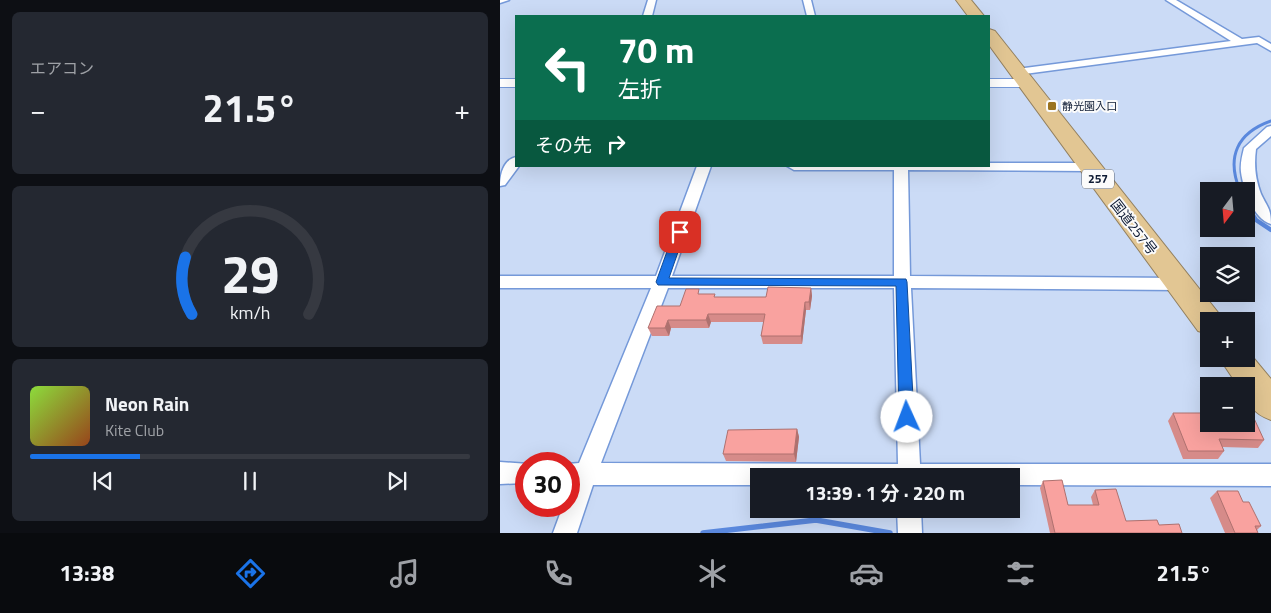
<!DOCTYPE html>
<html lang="ja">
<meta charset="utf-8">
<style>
body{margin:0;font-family:"Titillium Web","Noto Sans JP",sans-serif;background:#242831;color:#f1f3f6;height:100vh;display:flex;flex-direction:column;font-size:19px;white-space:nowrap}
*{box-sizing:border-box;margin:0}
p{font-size:16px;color:#9ea1a6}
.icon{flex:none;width:28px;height:28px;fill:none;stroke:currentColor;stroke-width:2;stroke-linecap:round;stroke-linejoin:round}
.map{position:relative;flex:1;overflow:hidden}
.details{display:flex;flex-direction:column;gap:12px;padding:12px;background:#0d0f14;width:500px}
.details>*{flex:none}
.banner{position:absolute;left:15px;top:15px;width:475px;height:152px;border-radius:0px;box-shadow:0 5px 20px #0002;background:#0b6e4f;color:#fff;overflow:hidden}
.needle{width:32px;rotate:196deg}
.buttons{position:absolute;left:700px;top:182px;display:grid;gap:10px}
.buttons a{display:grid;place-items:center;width:55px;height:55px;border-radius:0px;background:#171b24;box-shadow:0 5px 20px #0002;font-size:25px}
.speed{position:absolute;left:15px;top:452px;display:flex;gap:10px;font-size:25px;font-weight:700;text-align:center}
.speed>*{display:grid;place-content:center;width:65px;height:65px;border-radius:50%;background:#171b24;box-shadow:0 5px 20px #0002;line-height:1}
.speed .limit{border:8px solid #d22;background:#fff;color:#111}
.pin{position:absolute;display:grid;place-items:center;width:42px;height:42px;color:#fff;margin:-21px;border-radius:10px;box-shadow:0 2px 8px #0006}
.me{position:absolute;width:55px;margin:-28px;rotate:358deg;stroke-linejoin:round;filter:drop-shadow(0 0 4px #0008)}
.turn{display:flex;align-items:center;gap:18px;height:105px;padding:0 20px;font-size:22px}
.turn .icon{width:65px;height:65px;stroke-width:2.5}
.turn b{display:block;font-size:35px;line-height:42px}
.then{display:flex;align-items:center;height:48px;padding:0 20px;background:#0003;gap:10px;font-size:19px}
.big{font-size:38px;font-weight:700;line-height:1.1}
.details .widget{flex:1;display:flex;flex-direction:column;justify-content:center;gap:8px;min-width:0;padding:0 18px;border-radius:8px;background:#242831}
.details .dial{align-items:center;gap:0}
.dial svg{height:130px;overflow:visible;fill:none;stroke:#363941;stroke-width:7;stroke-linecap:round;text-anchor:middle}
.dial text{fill:#f1f3f6;stroke:none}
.song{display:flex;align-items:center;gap:15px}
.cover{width:60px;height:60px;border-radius:8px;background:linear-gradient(135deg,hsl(90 70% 55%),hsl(20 70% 35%))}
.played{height:5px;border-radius:2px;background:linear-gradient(90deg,#1a73e8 25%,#363941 25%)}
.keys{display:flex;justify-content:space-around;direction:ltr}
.heat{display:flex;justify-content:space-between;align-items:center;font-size:28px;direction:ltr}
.trip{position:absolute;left:250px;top:468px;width:270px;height:50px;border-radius:0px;background:#171b24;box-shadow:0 5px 20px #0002;font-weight:700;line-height:50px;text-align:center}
.tabs{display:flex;height:80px;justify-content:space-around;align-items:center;background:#090b0e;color:#9ea1a6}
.tabs .icon{width:35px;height:35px}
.tabs .on{color:#1a73e8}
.tabs b{font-size:22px;color:#f1f3f6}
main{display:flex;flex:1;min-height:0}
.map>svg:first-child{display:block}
</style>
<main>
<section class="details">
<div class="widget"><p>エアコン</p>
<div class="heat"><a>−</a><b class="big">21.5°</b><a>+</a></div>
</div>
<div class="widget dial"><svg viewBox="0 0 100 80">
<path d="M14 69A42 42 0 1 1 86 69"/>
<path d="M14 69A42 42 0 0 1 10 34" stroke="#1a73e8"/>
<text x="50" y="56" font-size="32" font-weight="700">29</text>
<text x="50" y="72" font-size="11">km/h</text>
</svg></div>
<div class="widget">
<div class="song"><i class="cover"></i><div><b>Neon Rain</b><p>Kite Club</p></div></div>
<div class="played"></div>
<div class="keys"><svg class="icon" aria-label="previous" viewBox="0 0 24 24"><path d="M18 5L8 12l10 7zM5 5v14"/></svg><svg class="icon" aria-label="pause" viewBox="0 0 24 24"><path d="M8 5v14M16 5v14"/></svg><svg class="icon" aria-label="next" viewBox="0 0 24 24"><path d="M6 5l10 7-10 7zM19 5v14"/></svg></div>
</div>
</section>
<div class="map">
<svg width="771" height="533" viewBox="0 0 771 533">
<rect width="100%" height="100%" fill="#cbdbf6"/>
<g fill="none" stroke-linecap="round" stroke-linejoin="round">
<path stroke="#5a88dd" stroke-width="3" d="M 740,191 C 726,157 737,133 771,121"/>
<path stroke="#5a88dd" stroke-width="4.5" d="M 746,205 L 756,220 L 771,230"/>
<path stroke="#5a88dd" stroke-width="5.5" d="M 203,533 L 316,520 L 390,533"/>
<defs>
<path id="minor" d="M 0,0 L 9,0 L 0,3 Z
M 148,0 L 156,0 L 152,16 L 143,16 Z
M 303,0 L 311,0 L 315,16 L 307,16 Z
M 666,0 L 676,0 L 742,39 L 759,37 L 771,44 L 771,51 L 757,43 L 517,75 L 512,72 L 517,69 L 731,41 Z
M 771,126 L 771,136 L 756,149 C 754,165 755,178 761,194 C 767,207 771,208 771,224 C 753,219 743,188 741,172 C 740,164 742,156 744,148 L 767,127 Z
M 16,157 L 16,166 L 19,166 L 5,185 L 0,186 C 0,175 3,160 16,157 Z
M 489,163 L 589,163 L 596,167 L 589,171 L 408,170 L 410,276 L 679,278 L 685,280 L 687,284 L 685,288 L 679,290 L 411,288 L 420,464 L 771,464 L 771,486 L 511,485 L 511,476 L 259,476 L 259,485 L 93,485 L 77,533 L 53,533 L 63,506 L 69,506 L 69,491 L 71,485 L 69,484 L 68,464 L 79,463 L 151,288 L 0,288 L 0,276 L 156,276 L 197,166 L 211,166 L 172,276 L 394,276 L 394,170 L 294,170 L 287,166 L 489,166 ZM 168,288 L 394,288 L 398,464 L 101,463 Z
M 0,462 L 29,464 L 26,464 L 26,483 L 0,484 Z
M 397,509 L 421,509 L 422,533 L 398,533 Z"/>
<path id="tertiary" d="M 0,79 L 16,79 L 16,87 L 0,87 Z
M 489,79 L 525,79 L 532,83 L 525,87 L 489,87 Z"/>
<path id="trunk" d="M 456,0 L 471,0 L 484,16 L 468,16 Z
M 489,29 L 495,31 L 720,315 L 723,321 L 709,321 L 709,334 L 698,331 L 489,45 Z
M 746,349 L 771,379 L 771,420 C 754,414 746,404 746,386 L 738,386 L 720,359 L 746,359 Z"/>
</defs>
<use href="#minor" stroke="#7599d9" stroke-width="3"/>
<use href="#tertiary" stroke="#7599d9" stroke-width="2"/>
<use href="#trunk" stroke="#938160" stroke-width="2"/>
<use href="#minor" fill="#fff" fill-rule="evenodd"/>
<use href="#tertiary" fill="#fff" fill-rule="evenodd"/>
<use href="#trunk" fill="#e2c693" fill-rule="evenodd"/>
</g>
<path fill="#d68b89" d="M 311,288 L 312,296 L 310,310 L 306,310 L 302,344 L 263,344 L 261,336 L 264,322 L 211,322 L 209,328 L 171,328 L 169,336 L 152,336 L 148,328 L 180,306 L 201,294 L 215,297 L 266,297 Z
M 673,413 L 764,440 L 758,448 L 722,447 L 724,451 L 718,459 L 683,459 L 668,421 Z
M 297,429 L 299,437 L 296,462 L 226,461 L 223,454 Z
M 543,481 L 568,505 L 593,505 L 591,497 L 595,490 L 626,521 L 659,525 L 682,533 L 550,533 L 540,488 Z
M 717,491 L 743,502 L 761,526 L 757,530 L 758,533 L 725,533 L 710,498 Z"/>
<path fill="#ae716f" d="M 311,288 L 312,296 L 310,310 L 309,302 Z
M 305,302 L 306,310 L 302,344 L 301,336 Z
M 208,314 L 211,322 L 209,328 L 206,320 Z
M 168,320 L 171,328 L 169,336 L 165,328 Z
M 297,429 L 299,437 L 296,462 L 294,454 Z"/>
<path fill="#f9a29f" stroke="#ae716f" d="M 268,287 L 311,288 L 309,302 L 305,302 L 301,336 L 261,336 L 265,314 L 208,314 L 206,320 L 168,320 L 165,328 L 148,328 L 157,306 L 180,306 L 186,289 L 199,289 L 198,294 L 215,294 L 214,297 L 266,297 Z
M 673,413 L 709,413 L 709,424 L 746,424 L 746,414 L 752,414 L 764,440 L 719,439 L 724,451 L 688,451 Z
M 297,429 L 294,454 L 223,454 L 228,430 Z
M 562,480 L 568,505 L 599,505 L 595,490 L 616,489 L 626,521 L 657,520 L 659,525 L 679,524 L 682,533 L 555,533 L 543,481 Z
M 717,491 L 738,491 L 743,502 L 749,502 L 761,526 L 755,526 L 758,533 L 735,533 Z"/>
<path fill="#1a73e8" stroke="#114b97" d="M 180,229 L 185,232 L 169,278 L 406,279 L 407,282 L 414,417 L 412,421 L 407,423 L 402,421 L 399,417 L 396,286 L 158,285 L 156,282 L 174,232 Z"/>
<rect fill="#9a731f" stroke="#fbfbfb" stroke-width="2" x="547" y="101" width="10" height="10" rx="2.5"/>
<g text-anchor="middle" stroke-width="4" stroke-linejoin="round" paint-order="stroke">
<g font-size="11" fill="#0d1a33" stroke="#fbfbfb" text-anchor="start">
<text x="562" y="110">静光園入口</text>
</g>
<rect fill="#fbfbfb" stroke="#545e6f" stroke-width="1" x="582" y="169.5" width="32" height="19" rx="4"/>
<g font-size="12" font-weight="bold" fill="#0d1a33">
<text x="598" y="183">257</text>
</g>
<g font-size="14" fill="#0d1a33" stroke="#fbfbfb">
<text transform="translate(634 227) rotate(52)" y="5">国道257号</text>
</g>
</g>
</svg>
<div class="buttons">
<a><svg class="needle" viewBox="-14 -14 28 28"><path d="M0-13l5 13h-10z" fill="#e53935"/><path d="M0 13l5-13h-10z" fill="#9ea1a6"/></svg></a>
<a><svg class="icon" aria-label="layers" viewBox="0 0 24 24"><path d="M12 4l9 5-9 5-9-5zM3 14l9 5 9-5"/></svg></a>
<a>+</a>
<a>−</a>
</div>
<div class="speed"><div class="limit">30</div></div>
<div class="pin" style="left:180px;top:232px;background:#d93025"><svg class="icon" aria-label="arrive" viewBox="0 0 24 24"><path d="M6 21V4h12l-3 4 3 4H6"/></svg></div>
<svg class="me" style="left:407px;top:417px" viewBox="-20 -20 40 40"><circle r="19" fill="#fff"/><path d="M0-13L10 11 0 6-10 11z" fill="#1a73e8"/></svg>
<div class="trip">13:39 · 1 分 · 220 m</div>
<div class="banner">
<div class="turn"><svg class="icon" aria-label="left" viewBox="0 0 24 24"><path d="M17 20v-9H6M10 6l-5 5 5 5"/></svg><div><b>70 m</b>左折</div></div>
<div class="then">その先<svg class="icon" aria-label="right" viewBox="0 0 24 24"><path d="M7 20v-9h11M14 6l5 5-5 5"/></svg></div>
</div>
</div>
</main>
<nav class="tabs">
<b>13:38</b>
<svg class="icon on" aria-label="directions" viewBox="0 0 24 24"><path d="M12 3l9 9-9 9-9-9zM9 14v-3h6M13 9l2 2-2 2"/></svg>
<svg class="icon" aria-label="music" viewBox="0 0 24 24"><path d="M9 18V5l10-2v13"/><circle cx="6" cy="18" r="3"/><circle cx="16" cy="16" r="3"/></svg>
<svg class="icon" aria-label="phone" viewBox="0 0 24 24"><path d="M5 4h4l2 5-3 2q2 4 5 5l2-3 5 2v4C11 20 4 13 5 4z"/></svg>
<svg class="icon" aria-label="climate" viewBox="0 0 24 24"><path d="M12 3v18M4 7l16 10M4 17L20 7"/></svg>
<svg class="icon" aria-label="car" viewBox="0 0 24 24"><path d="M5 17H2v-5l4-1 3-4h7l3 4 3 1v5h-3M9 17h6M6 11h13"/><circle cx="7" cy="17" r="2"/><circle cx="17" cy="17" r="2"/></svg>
<svg class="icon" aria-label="filters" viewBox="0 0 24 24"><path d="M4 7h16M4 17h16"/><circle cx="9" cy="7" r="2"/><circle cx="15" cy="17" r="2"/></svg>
<b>21.5°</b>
</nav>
